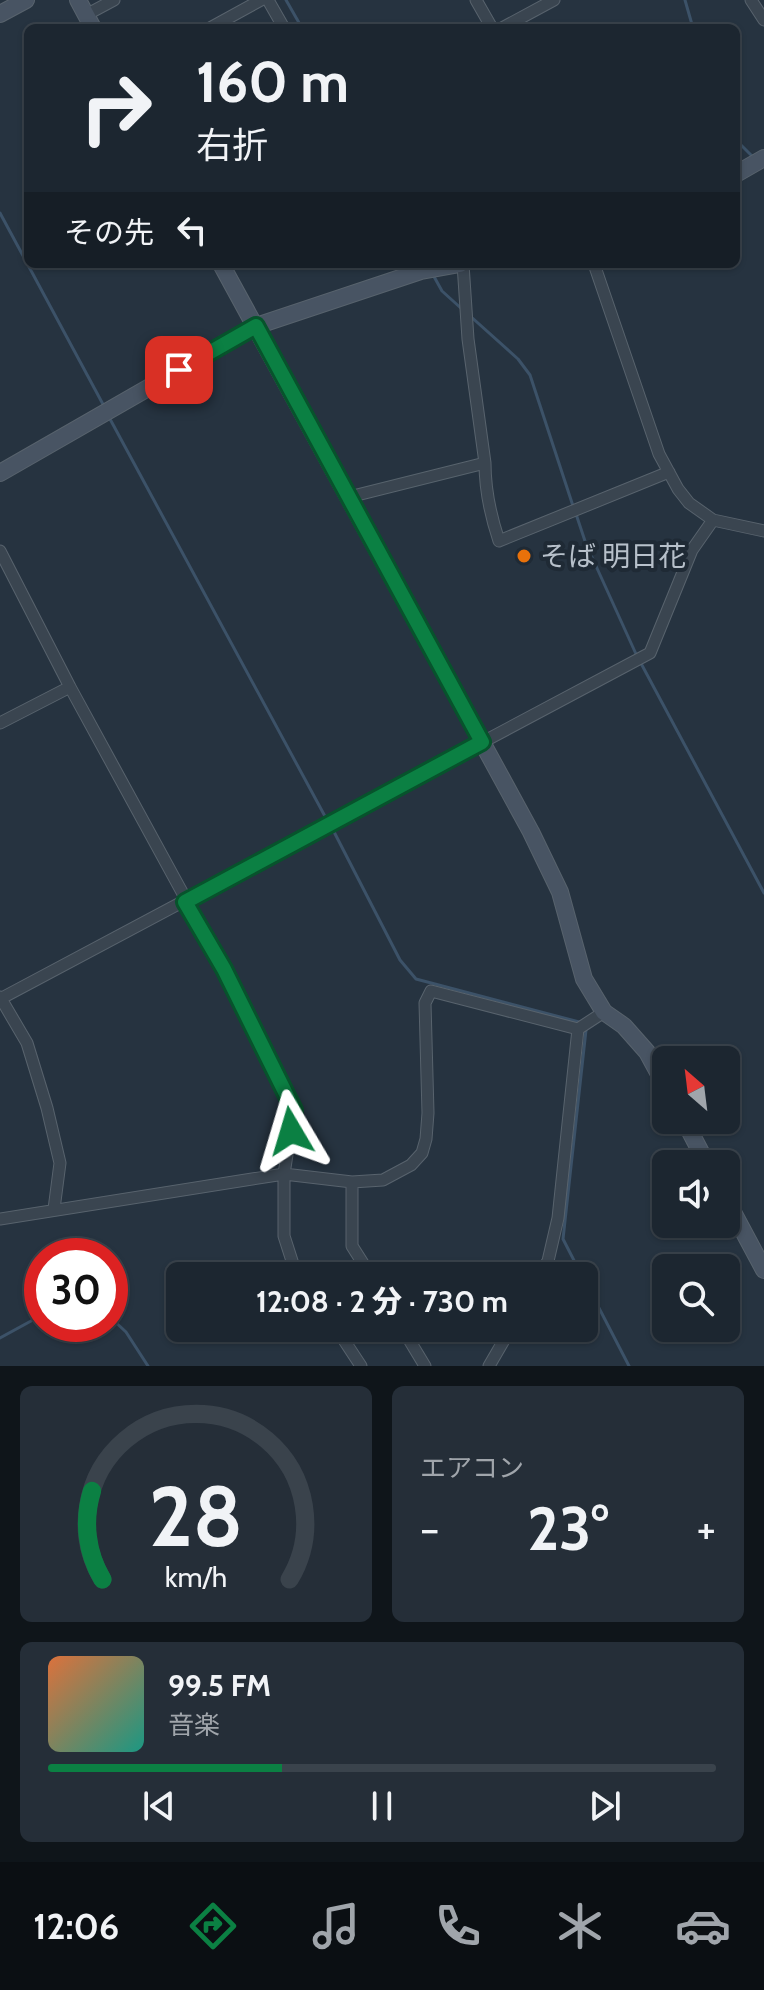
<!DOCTYPE html>
<html lang="ja">
<meta charset="utf-8">
<style>
body{margin:0;font-family:Cabin,"Noto Sans JP",sans-serif;background:#252e38;color:#f1f3f6;height:100vh;display:flex;flex-direction:column;font-size:30px;white-space:nowrap}
*{box-sizing:border-box;margin:0}
p{font-size:26px;color:#a0a5ab}
.icon{flex:none;width:44px;height:44px;fill:none;stroke:currentColor;stroke-width:2;stroke-linecap:round;stroke-linejoin:round}
.map{position:relative;height:1366px;overflow:hidden}
.sheet{display:flex;flex-direction:column;gap:20px;padding:20px;background:#0f151a;flex:1}
.sheet>*{flex:none}
.banner{position:absolute;left:24px;top:24px;width:716px;height:244px;border-radius:12px;box-shadow:0 2px 6px #0004,0 0 0 2px #3a434c;background:#1c2630;color:#f1f3f6;overflow:hidden}
.needle{width:52px;rotate:332deg}
.fabs{position:absolute;left:652px;top:1046px;display:grid;gap:16px}
.fabs a{display:grid;place-items:center;width:88px;height:88px;border-radius:12px;background:#1c2630;box-shadow:0 2px 6px #0004,0 0 0 2px #3a434c;font-size:40px}
.speed{position:absolute;left:24px;top:1238px;display:flex;gap:16px;font-size:40px;font-weight:700;text-align:center}
.speed>*{display:grid;place-content:center;width:104px;height:104px;border-radius:50%;background:#1c2630;box-shadow:0 2px 6px #0004,0 0 0 2px #3a434c;line-height:1}
.speed .limit{border:12px solid #d22;background:#fff;color:#111}
.pin{position:absolute;display:grid;place-items:center;width:68px;height:68px;color:#fff;margin:-34px;border-radius:16px;box-shadow:0 4px 12px #0006}
.me{position:absolute;width:88px;margin:-44px;rotate:353deg;stroke-linejoin:round;filter:drop-shadow(0 0 6px #0008)}
.turn{display:flex;align-items:center;gap:28px;height:168px;padding:0 40px;font-size:36px}
.turn .icon{width:104px;height:104px;stroke-width:2.5}
.turn b{display:block;font-size:56px;line-height:68px}
.then{display:flex;align-items:center;height:76px;padding:0 40px;background:#0003;gap:16px;font-size:30px}
.big{font-size:60px;font-weight:800;line-height:1.1}
.sheet .widget{flex:1;display:flex;flex-direction:column;justify-content:center;gap:12px;min-width:0;padding:0 28px;border-radius:12px;background:#252e38}
.sheet .dial{align-items:center;gap:0}
.dial svg{height:208px;overflow:visible;fill:none;stroke:#3a434c;stroke-width:7;stroke-linecap:round;text-anchor:middle}
.dial text{fill:#f1f3f6;stroke:none}
.song{display:flex;align-items:center;gap:24px}
.cover{width:96px;height:96px;border-radius:12px;background:linear-gradient(135deg,hsl(20 70% 55%),hsl(170 70% 35%))}
.played{height:8px;border-radius:4px;background:linear-gradient(90deg,#0b8043 35%,#3a434c 35%)}
.keys{display:flex;justify-content:space-around;direction:ltr}
.heat{display:flex;justify-content:space-between;align-items:center;font-size:44px;direction:ltr}
.sheet .tiles{flex:1;display:grid;gap:20px;grid-template-columns:1fr 1fr}
.widget:last-child{grid-column:span 2}
.trip{position:absolute;left:166px;top:1262px;width:432px;height:80px;border-radius:12px;background:#1c2630;box-shadow:0 2px 6px #0004,0 0 0 2px #3a434c;font-weight:800;line-height:80px;text-align:center}
.tabs{display:flex;height:128px;justify-content:space-around;align-items:center;background:#0b0f13;color:#a0a5ab}
.tabs .icon{width:56px;height:56px}
.tabs .on{color:#0b8043}
.tabs b{font-size:36px;color:#f1f3f6}
.map>svg:first-child{display:block}
</style>
<div class="map">
<svg width="764" height="1366" viewBox="0 0 764 1366">
<rect width="100%" height="100%" fill="#263340"/>
<g fill="none" stroke-linecap="round" stroke-linejoin="round">
<path stroke="#3c5268" stroke-width="3" d="M 286,0 L 302,28
M 685,0 L 693,28
M 736,140 L 754,158
M 0,213 L 105,408
M 432,273 L 442,291 L 463,310
M 469,315 L 518,359 L 530,375 L 573,506
M 110,419 L 327,820
M 576,514 L 586,544 L 636,654 L 764,893
M 331,826 L 400,960 L 416,979 L 583,1023
M 582,1276 L 563,1239 L 586,1030
M 584,1279 L 629,1366
M 110,1317 L 126,1332 L 148,1366
M 0,1338 L 42,1315"/>
<defs>
<path id="street" d="M 268,0 L 284,28
M 476,0 L 492,28
M 751,0 L 764,20
M 86,15 L 114,0
M 210,28 L 261,0
M 502,28 L 554,0
M 463,264 L 468,339 L 485,463
M 594,264 L 659,454 L 678,489 L 689,503 L 713,520 L 764,531
M 349,497 L 485,463 C 485,490 490,514 499,541 L 669,472
M 0,551 L 70,687 L 224,969 L 294,1110 L 284,1174 L 284,1236 L 293,1264 L 301,1276
M 0,723 L 70,687
M 0,997 L 27,1043 L 47,1108 L 60,1163 L 54,1209
M 0,999 L 650,653 L 692,550 L 713,520
M 352,1182 L 352,1246 L 371,1276
M 0,1219 L 284,1174 L 352,1182 L 383,1180 L 411,1165 L 422,1153 L 426,1139 L 428,1113 L 425,1003 L 431,991 L 578,1029 L 604,1012
M 538,1276 L 548,1261 L 558,1218 L 578,1029
M 336,1328 L 361,1366
M 402,1328 L 425,1366
M 489,1366 L 511,1328"/>
<path id="secondary" d="M 78,0 L 93,28
M 0,14 L 26,0
M 736,174 L 764,158
M 221,264 L 531,832 L 560,892 L 584,979 L 604,1012 L 624,1026 L 647,1052 L 666,1087
M 0,473 L 256,326 L 421,271 L 460,264
M 684,1120 L 707,1164
M 726,1199 L 764,1270"/>
</defs>
<use href="#street" stroke="#58636d" stroke-width="13"/>
<use href="#secondary" stroke="#58636d" stroke-width="18"/>
<use href="#street" stroke="#3a4550" stroke-width="11"/>
<use href="#secondary" stroke="#485463" stroke-width="16"/>
</g>
<g fill="none" stroke-linecap="round" stroke-linejoin="round">
<defs>
<path id="route" d="M 179,370 L 256,326 L 482,742 L 185,902 L 224,969 L 294,1110 L 291,1131"/>
</defs>
<use href="#route" stroke="#07532c" stroke-width="20"/>
<use href="#route" stroke="#0b8043" stroke-width="14"/>
</g>
<circle fill="#e8710a" stroke="#1f2a35" stroke-width="3" cx="524" cy="556" r="8"/>
<g text-anchor="middle" stroke-width="8" stroke-linejoin="round" paint-order="stroke">
<g font-size="28" fill="#b7c0ca" stroke="#1f2a35" text-anchor="start">
<text x="540" y="566">そば 明日花</text>
</g>
</g>
</svg>
<div class="fabs">
<a><svg class="needle" viewBox="-14 -14 28 28"><path d="M0-13l5 13h-10z" fill="#e53935"/><path d="M0 13l5-13h-10z" fill="#a0a5ab"/></svg></a>
<a><svg class="icon" aria-label="sound" viewBox="0 0 24 24"><path d="M4 9h4l5-4v14l-5-4H4zM17 9q2 3 0 6"/></svg></a>
<a><svg class="icon" aria-label="search" viewBox="0 0 24 24"><circle cx="10" cy="10" r="6"/><path d="M15 15l6 6"/></svg></a>
</div>
<div class="speed"><div class="limit">30</div></div>
<div class="pin" style="left:179px;top:370px;background:#d93025"><svg class="icon" aria-label="arrive" viewBox="0 0 24 24"><path d="M6 21V4h12l-3 4 3 4H6"/></svg></div>
<svg class="me" style="left:291px;top:1131px" viewBox="-20 -20 40 40"><path d="M0-17L14 15 0 8-14 15z" fill="#0b8043" stroke="#fff" stroke-width="4"/></svg>
<div class="trip">12:08 · 2 分 · 730 m</div>
<div class="banner">
<div class="turn"><svg class="icon" aria-label="right" viewBox="0 0 24 24"><path d="M7 20v-9h11M14 6l5 5-5 5"/></svg><div><b>160 m</b>右折</div></div>
<div class="then">その先<svg class="icon" aria-label="left" viewBox="0 0 24 24"><path d="M17 20v-9H6M10 6l-5 5 5 5"/></svg></div>
</div>
</div>
<section class="sheet">
<div class="tiles">
<div class="widget dial"><svg viewBox="0 0 100 80">
<path d="M14 69A42 42 0 1 1 86 69"/>
<path d="M14 69A42 42 0 0 1 10 35" stroke="#0b8043"/>
<text x="50" y="56" font-size="32" font-weight="700">28</text>
<text x="50" y="72" font-size="11">km/h</text>
</svg></div>
<div class="widget"><p>エアコン</p>
<div class="heat"><a>−</a><b class="big">23°</b><a>+</a></div>
</div>
<div class="widget">
<div class="song"><i class="cover"></i><div><b>99.5 FM</b><p>音楽</p></div></div>
<div class="played"></div>
<div class="keys"><svg class="icon" aria-label="previous" viewBox="0 0 24 24"><path d="M18 5L8 12l10 7zM5 5v14"/></svg><svg class="icon" aria-label="pause" viewBox="0 0 24 24"><path d="M8 5v14M16 5v14"/></svg><svg class="icon" aria-label="next" viewBox="0 0 24 24"><path d="M6 5l10 7-10 7zM19 5v14"/></svg></div>
</div>
</div>
</section>
<nav class="tabs">
<b>12:06</b>
<svg class="icon on" aria-label="directions" viewBox="0 0 24 24"><path d="M12 3l9 9-9 9-9-9zM9 14v-3h6M13 9l2 2-2 2"/></svg>
<svg class="icon" aria-label="music" viewBox="0 0 24 24"><path d="M9 18V5l10-2v13"/><circle cx="6" cy="18" r="3"/><circle cx="16" cy="16" r="3"/></svg>
<svg class="icon" aria-label="phone" viewBox="0 0 24 24"><path d="M5 4h4l2 5-3 2q2 4 5 5l2-3 5 2v4C11 20 4 13 5 4z"/></svg>
<svg class="icon" aria-label="climate" viewBox="0 0 24 24"><path d="M12 3v18M4 7l16 10M4 17L20 7"/></svg>
<svg class="icon" aria-label="car" viewBox="0 0 24 24"><path d="M5 17H2v-5l4-1 3-4h7l3 4 3 1v5h-3M9 17h6M6 11h13"/><circle cx="7" cy="17" r="2"/><circle cx="17" cy="17" r="2"/></svg>
</nav>
